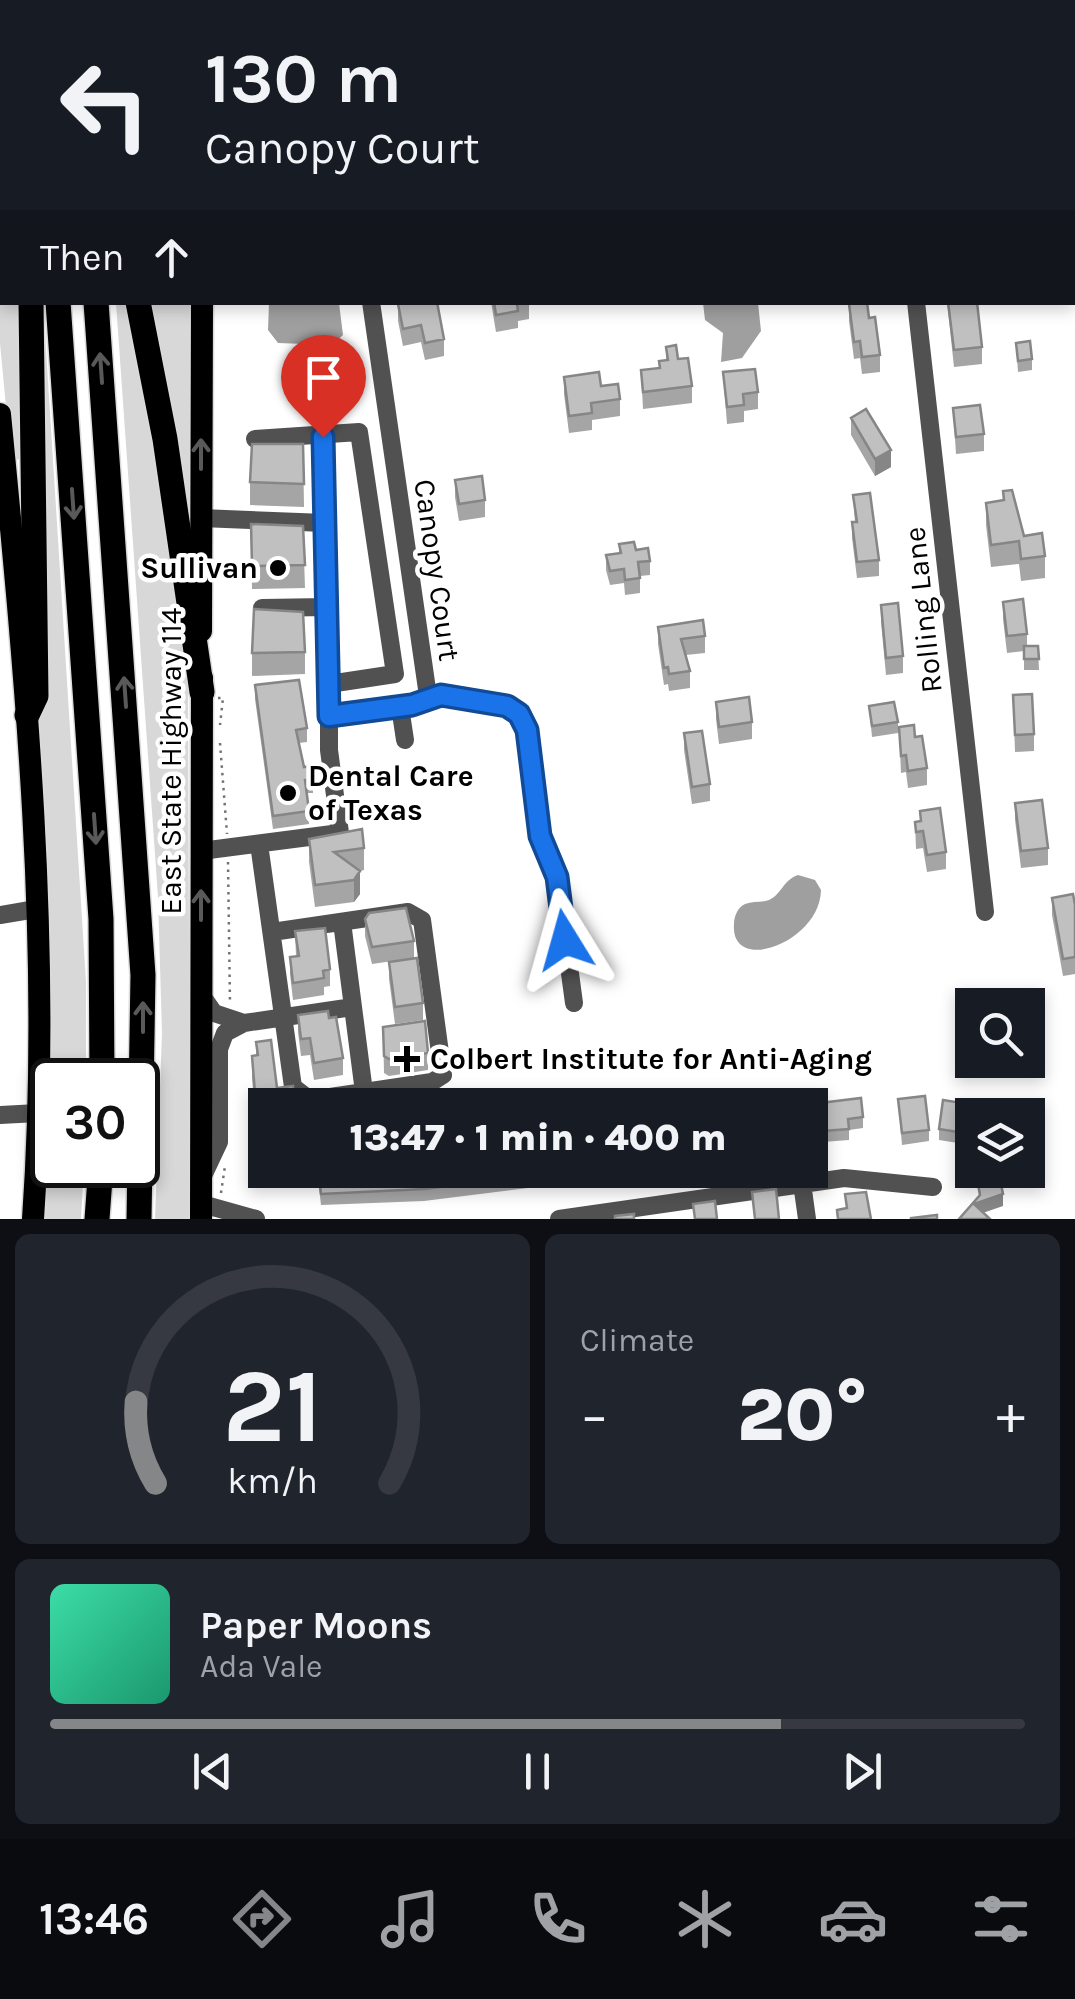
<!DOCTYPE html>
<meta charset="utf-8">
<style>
body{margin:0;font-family:Karla,sans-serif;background:#20242c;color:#f1f3f6;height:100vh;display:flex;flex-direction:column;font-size:38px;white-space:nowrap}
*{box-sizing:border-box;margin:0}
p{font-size:32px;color:#9ea1a6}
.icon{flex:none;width:55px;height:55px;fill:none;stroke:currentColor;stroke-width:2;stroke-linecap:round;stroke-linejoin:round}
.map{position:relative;height:1219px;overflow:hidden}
.panel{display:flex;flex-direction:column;gap:15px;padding:15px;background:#0d0f14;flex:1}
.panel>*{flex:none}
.guide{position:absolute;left:0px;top:0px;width:1075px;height:305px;box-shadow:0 5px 15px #0003;background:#171b24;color:#f1f3f6;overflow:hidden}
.buttons{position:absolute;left:955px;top:988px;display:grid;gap:20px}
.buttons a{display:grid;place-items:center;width:90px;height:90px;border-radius:0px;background:#171b24;box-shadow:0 5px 15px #0003;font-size:50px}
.speed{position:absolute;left:30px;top:1058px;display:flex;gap:20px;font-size:50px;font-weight:700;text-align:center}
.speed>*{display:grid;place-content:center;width:130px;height:130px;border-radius:50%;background:#171b24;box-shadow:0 5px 15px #0003;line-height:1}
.speed .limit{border:5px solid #111;border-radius:15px;background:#fff;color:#111}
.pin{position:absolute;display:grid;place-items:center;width:85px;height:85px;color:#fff;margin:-102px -42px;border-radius:50% 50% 50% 0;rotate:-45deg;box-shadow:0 0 10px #0007}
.pin .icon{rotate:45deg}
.me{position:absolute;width:110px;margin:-55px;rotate:352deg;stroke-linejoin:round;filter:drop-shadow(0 0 8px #0008)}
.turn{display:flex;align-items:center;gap:35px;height:210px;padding:0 40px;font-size:45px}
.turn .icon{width:130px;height:130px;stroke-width:2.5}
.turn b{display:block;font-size:70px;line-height:85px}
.then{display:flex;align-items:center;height:95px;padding:0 40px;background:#0003;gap:20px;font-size:38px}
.big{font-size:75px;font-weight:800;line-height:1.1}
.panel .card{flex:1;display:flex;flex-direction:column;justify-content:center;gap:15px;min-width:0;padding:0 35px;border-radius:15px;background:#20242c}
.panel .dial{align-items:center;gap:0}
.dial svg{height:260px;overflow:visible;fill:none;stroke:#363941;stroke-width:7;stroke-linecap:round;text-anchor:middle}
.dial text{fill:#f1f3f6;stroke:none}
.song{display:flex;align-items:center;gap:30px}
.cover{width:120px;height:120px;border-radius:15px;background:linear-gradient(135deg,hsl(160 70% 55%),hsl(160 70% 35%))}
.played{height:10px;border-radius:5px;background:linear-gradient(90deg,#858687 75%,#363941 75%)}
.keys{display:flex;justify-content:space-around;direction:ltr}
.heat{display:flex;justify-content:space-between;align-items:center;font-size:55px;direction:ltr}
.panel .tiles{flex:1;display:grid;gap:15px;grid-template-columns:1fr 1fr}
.card:last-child{grid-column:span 2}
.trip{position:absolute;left:248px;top:1088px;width:580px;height:100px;border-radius:0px;background:#171b24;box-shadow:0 5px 15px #0003;font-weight:800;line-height:100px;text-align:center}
.menu{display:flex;height:160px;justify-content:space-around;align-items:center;background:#090b0e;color:#9ea1a6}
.menu .icon{width:70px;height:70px}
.menu .on{color:#858687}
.menu b{font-size:45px;color:#f1f3f6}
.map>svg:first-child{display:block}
</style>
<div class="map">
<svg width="1075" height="1219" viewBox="0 0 1075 1219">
<rect width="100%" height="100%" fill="#fff"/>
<path fill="#d8d8d8" d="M 0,0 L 22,2 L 2,2 L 2,302 L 24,303 L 24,459 L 11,460 L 0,343 Z
M 43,302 L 86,982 L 86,1080 L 52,1080 L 52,1165 L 84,1165 L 81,1219 L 42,1219 L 49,943 L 35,639 Z
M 116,303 L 133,303 L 188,670 L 190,1219 L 155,1219 L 162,1033 L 158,897 Z
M 144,303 L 190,303 L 193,527 L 186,527 Z"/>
<path fill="#9f9f9f" d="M 269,303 L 339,303 L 343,335 L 332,345 L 278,343 L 268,330 Z
M 703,303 L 758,303 L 761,331 L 742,358 L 721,362 L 723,333 L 705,320 Z
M 798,875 L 815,880 L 821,890 C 820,943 730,975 734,924 C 734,916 738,907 745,904 C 753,901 761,903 769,900 C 782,894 783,880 798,875 Z"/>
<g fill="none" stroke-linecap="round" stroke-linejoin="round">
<defs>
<path id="major" d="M 177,0 L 177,2
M 0,414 C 26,681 52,951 33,1219
M 201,631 L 202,302
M 201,1219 L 202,678"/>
<path id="highway" d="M 36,0 L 36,2
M 90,0 L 91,2
M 58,302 L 101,919 L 102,1080
M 96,302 L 143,975 L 139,1219
M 138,302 L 165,439 L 202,692
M 27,715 L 36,696 L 31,302
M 97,1219 L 101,1165"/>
</defs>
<use href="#major" stroke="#dbdbdb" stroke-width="25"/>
<use href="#highway" stroke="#dbdbdb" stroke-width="28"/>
<path stroke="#737373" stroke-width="2.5" stroke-dasharray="2.5 5" stroke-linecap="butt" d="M 218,698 L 223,698 L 220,725
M 220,743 L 227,834
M 228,862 L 230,1004
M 221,1193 L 225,1166"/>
<path stroke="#515151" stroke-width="18" d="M 1072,157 L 1075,157
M 371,302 L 428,696 C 461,693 512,699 527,730 L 540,836 L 557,877 L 574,1003
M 916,302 L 985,912
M 323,437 L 325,523
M 255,439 L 359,432 L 395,674 L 329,684
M 201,518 L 325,523 L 329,717 L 413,705 L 428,696
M 262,608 L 326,607
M 400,707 L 405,740
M 259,844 L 293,1087 L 310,1100 L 432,1082 L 443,1075 L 422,920 L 408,912 L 272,932
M 201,851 L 340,833 L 329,750 L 329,717
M 0,915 L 36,909
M 342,922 L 364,1092
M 202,996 L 214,1013 L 244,1023
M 0,1115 L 38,1113
M 203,1176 L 219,1142 L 219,1049 L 225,1033 L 244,1023 L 353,1007
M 802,1183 L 807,1219
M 202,1204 L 256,1219
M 559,1219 L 844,1178 L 933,1187"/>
<use href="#major" stroke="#000" stroke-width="22"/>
<use href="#highway" stroke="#000" stroke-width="25"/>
</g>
<path fill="#a5a5a5" d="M 273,0 L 307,0 L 307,2 L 273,2 Z
M 1004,0 L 1044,0 L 1044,2 L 1004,2 Z
M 1073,41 L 1075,41 L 1075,101 L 1072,101 Z
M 1075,257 L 1075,285 L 1072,279 L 1072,259 Z
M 491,302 L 529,302 L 529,319 L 518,321 L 518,328 L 496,332 Z
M 947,302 L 977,302 L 982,347 L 982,364 L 954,367 Z
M 398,304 L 444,339 L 444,356 L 425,360 L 421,342 L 403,346 L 398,321 Z
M 849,304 L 869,318 L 880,355 L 880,372 L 862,374 L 860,358 L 854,359 L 849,321 Z
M 1016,343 L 1032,359 L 1032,370 L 1018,372 Z
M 666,347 L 678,359 L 692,386 L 692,403 L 643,409 L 641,370 L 659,368 L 659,361 L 666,360 Z
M 723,372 L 758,392 L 758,409 L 744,411 L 744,422 L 727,424 Z
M 564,377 L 601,386 L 620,399 L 620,416 L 592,420 L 592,430 L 569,433 L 564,394 Z
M 953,408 L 984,434 L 984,451 L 956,454 Z
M 851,418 L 891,467 L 875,476 L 851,435 Z
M 303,444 L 304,507 L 250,505 L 250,482 Z
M 455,480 L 485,500 L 485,517 L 459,521 L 455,497 Z
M 1003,491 L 1024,536 L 1045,556 L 1045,578 L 1021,581 L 1019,564 L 991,567 L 986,525 L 986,503 L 1003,500 Z
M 853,495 L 879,560 L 879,576 L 857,578 L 852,538 L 852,522 L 855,522 Z
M 251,524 L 303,526 L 305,588 L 252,589 Z
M 619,544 L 636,550 L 650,561 L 650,575 L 640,576 L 640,593 L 625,595 L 624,583 L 610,585 L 606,570 L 606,555 L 619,553 Z
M 1003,602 L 1027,634 L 1027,646 L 1038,646 L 1039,670 L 1024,670 L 1024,651 L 1007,653 L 1003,619 Z
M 881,605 L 903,656 L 903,673 L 886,675 L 881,622 Z
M 658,627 L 705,636 L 705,653 L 686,655 L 690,671 L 690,688 L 669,691 L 668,684 L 664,685 L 658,644 Z
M 305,652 L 305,674 L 252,676 L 252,653 Z
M 255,685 L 307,728 L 307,742 L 299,743 L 304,767 L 313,779 L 313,793 L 307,793 L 309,824 L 273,829 L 255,699 Z
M 1013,695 L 1034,734 L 1034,751 L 1015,752 Z
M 716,702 L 752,722 L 752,739 L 719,744 L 716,719 Z
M 869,706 L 898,722 L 898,733 L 872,737 Z
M 899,727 L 915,737 L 927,768 L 927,785 L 908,788 L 906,772 L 901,773 Z
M 684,733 L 710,784 L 710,801 L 692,804 L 684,750 Z
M 1015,803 L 1048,848 L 1048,865 L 1021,868 L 1015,820 Z
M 920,811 L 946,852 L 946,869 L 927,872 L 923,848 L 916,849 L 915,822 L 920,821 Z
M 309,839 L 364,848 L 364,870 L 360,871 L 360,894 L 354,902 L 315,907 L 309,862 Z
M 1052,898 L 1075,905 L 1075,974 L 1063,976 L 1052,915 Z
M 365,919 L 414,941 L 414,958 L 372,964 L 365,936 Z
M 295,931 L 330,969 L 330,986 L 324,987 L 324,995 L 293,1000 L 290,974 L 290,957 L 296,956 Z
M 389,962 L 423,1003 L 423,1020 L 395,1024 L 389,979 Z
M 298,1015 L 329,1018 L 343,1058 L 343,1075 L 314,1080 L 310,1055 L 301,1056 L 298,1032 Z
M 383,1027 L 428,1053 L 428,1070 L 389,1076 L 384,1073 Z
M 256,1042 L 277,1088 L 265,1105 L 265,1150 L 258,1151 L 252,1078 L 252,1056 L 256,1055 Z
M 898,1099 L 929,1130 L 929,1141 L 902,1145 Z
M 810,1105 L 863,1117 L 863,1128 L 849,1130 L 849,1140 L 810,1143 Z
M 968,1115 L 964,1144 L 939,1140 L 939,1129 Z
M 972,1137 L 972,1159 L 967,1152 L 967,1140 Z
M 317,1170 L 593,1170 L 591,1170 L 591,1180 L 424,1201 L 321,1205 Z
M 627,1170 L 653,1170 L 627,1175 Z"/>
<path fill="#868686" d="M 891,450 L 891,467 L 875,476 L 875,459 Z
M 360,871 L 360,894 L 354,902 L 354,880 Z
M 1003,1194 L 1003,1206 L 974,1216 L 974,1204 Z"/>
<path fill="#c0c0c0" stroke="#868686" stroke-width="2.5" d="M 611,0 L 638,0 L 638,2 L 611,2 Z
M 1073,41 L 1075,41 L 1075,84 L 1072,84 Z
M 406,302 L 437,302 L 444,339 L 425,343 L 421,325 L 403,329 L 398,304 Z
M 494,302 L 525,302 L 517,304 L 518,311 L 496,315 Z
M 867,302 L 869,318 L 875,317 L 880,355 L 862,357 L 860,341 L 854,342 L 849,304 Z
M 948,302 L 977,302 L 982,347 L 954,350 Z
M 1030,341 L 1032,359 L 1018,361 L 1016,343 Z
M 676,345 L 678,359 L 688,358 L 692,386 L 643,392 L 641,370 L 660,368 L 659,361 L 668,360 L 666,347 Z
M 755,369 L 758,392 L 743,394 L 744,405 L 727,407 L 723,372 Z
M 599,372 L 601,386 L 618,384 L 620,399 L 591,403 L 592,413 L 569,416 L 564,377 Z
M 980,405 L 984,434 L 956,437 L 953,408 Z
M 866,409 L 891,450 L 875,459 L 851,418 Z
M 252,444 L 303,444 L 304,484 L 250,482 Z
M 482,476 L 485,500 L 459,504 L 455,480 Z
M 1012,490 L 1024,536 L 1042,533 L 1045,556 L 1021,559 L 1019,541 L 991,545 L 986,503 L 1004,500 L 1003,491 Z
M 870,493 L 879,560 L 857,562 L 852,522 L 857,522 L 853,495 Z
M 251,524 L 303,526 L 305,565 L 252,566 Z
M 634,542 L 636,550 L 648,548 L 650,561 L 638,562 L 640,578 L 625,580 L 624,569 L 610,571 L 606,555 L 621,553 L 619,544 Z
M 1023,599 L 1027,634 L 1007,636 L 1003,602 Z
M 898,603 L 903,656 L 886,658 L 881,605 Z
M 254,609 L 303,612 L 305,652 L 252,653 Z
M 703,620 L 705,636 L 681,639 L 690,671 L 669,674 L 668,667 L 664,668 L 658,627 Z
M 1024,646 L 1038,646 L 1039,659 L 1024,659 Z
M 299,680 L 307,728 L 296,730 L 304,767 L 311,766 L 313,779 L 305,780 L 309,811 L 273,816 L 255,685 Z
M 1032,694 L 1034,734 L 1015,735 L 1013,695 Z
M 749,697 L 752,722 L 719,727 L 716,702 Z
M 894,702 L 898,722 L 872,726 L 869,706 Z
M 914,725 L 915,737 L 922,736 L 927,768 L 908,771 L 906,755 L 901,756 L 899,727 Z
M 702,731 L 710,784 L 692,787 L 684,733 Z
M 1042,800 L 1048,848 L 1021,851 L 1015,803 Z
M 940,808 L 946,852 L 927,855 L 923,831 L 916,832 L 915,822 L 921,821 L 920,811 Z
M 362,829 L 364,848 L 334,852 L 360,871 L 354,880 L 315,885 L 309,839 Z
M 1073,894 L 1075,905 L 1075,957 L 1063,959 L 1052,898 Z
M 406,908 L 414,941 L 372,947 L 365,919 L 369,913 Z
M 325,928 L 330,969 L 323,971 L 324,978 L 293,983 L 290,957 L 299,956 L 295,931 Z
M 417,958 L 423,1003 L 395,1007 L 389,962 Z
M 328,1011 L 329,1018 L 336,1017 L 343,1058 L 314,1063 L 310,1038 L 301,1039 L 298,1015 Z
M 425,1021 L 428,1053 L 389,1059 L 384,1056 L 383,1027 Z
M 271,1040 L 277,1088 L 293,1086 L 294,1098 L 317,1095 L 318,1105 L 265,1105 L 265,1128 L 258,1129 L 252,1056 L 258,1055 L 256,1042 Z
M 925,1096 L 929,1130 L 902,1133 L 898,1099 Z
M 861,1098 L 863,1117 L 848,1119 L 849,1129 L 810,1132 L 810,1105 L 804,1105 Z
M 943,1100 L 968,1104 L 964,1133 L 939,1129 Z
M 318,1170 L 346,1171 L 581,1170 L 424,1189 L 321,1194 Z
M 999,1174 L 1003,1194 L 974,1204 L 990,1219 L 959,1219 L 980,1195 L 977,1179 Z
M 776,1189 L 779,1219 L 755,1219 L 752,1192 Z
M 866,1192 L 871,1219 L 838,1219 L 837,1210 L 847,1208 L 845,1194 Z
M 715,1201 L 717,1219 L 695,1219 L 693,1204 Z
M 634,1214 L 634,1219 L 615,1219 L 615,1216 Z
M 937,1215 L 937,1219 L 911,1219 L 911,1218 Z"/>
<defs><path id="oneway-shaft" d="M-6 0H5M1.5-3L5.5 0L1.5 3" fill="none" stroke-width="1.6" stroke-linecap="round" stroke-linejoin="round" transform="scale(2.5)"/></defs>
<g stroke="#595959">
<use href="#oneway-shaft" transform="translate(101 368) rotate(-94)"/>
<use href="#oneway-shaft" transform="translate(201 454) rotate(-90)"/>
<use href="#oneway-shaft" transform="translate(73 504) rotate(86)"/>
<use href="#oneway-shaft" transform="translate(125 692) rotate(-94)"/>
<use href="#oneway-shaft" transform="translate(95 829) rotate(86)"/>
<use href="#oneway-shaft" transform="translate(201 905) rotate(-90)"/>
<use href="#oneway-shaft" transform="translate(143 1017) rotate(-90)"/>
</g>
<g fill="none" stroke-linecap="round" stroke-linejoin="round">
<defs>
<path id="route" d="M 323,437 L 329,716 L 412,705 L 441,695 L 507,706 L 519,714 L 527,730 L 540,836 L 557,877 L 565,940"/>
</defs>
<use href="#route" stroke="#114b97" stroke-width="25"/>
<use href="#route" stroke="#1a73e8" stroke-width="18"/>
</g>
<g fill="#000" stroke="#fff" stroke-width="4">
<circle cx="278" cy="568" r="10"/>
<circle cx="288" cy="793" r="10"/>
<path d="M402 1044h10v10h10v10h-10v10h-10v-10h-10v-10h10z"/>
</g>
<g text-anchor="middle" stroke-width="9" stroke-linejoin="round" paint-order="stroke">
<g font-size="30" font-weight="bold" fill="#000" stroke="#fff" text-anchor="start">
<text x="258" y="578" text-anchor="end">Sullivan</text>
<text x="308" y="786">Dental Care<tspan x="308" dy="34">of Texas</tspan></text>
<text x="430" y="1069">Colbert Institute for Anti-Aging</text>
</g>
<g font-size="30" fill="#000" stroke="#fff">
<text transform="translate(437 570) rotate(82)" y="10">Canopy Court</text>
<text transform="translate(923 610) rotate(-96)" y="10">Rolling Lane</text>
<text transform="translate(171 761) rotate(-90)" y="10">East State Highway 114</text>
</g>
</g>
</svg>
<div class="buttons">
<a><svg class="icon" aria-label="search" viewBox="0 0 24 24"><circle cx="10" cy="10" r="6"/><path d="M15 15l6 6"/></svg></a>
<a><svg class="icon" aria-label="layers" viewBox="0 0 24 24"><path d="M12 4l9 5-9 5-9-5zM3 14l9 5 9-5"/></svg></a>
</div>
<div class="speed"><div class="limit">30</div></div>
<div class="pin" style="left:323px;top:437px;background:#d93025"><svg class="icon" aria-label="arrive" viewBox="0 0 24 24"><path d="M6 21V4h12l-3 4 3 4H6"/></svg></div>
<svg class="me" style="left:565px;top:940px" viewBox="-20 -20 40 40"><path d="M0-17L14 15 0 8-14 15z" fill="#1a73e8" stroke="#fff" stroke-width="4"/></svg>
<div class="trip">13:47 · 1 min · 400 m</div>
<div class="guide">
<div class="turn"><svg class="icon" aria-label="left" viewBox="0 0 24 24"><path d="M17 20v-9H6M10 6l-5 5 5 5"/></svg><div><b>130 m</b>Canopy Court</div></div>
<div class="then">Then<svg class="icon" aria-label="ahead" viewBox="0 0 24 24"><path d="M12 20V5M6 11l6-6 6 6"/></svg></div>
</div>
</div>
<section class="panel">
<div class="tiles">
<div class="card dial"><svg viewBox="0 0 100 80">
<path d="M14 69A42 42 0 1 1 86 69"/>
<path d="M14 69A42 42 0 0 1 8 44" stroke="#858687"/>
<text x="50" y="56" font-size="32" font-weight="700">21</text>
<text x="50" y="72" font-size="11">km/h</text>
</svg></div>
<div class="card"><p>Climate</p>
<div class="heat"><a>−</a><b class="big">20°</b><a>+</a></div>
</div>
<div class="card">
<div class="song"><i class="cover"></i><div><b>Paper Moons</b><p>Ada Vale</p></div></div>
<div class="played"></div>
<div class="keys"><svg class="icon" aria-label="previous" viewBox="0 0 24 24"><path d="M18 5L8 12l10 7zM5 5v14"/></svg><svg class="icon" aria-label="pause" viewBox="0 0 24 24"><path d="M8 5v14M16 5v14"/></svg><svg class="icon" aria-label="next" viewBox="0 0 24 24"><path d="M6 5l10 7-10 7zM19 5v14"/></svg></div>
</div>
</div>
</section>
<nav class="menu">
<b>13:46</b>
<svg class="icon on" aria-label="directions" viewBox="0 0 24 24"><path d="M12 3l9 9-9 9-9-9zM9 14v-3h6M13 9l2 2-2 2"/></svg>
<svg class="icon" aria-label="music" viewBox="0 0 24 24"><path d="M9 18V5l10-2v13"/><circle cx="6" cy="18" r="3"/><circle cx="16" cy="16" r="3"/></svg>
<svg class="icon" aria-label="phone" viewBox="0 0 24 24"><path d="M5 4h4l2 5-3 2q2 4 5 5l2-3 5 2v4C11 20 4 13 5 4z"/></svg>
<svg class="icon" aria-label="climate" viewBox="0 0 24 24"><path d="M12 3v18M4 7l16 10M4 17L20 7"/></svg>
<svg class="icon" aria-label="car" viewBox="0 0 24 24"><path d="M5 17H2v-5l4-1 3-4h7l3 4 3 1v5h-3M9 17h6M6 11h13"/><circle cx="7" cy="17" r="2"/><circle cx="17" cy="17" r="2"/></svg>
<svg class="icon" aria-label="filters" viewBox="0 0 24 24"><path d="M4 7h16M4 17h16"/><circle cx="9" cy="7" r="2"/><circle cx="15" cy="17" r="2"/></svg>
</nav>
